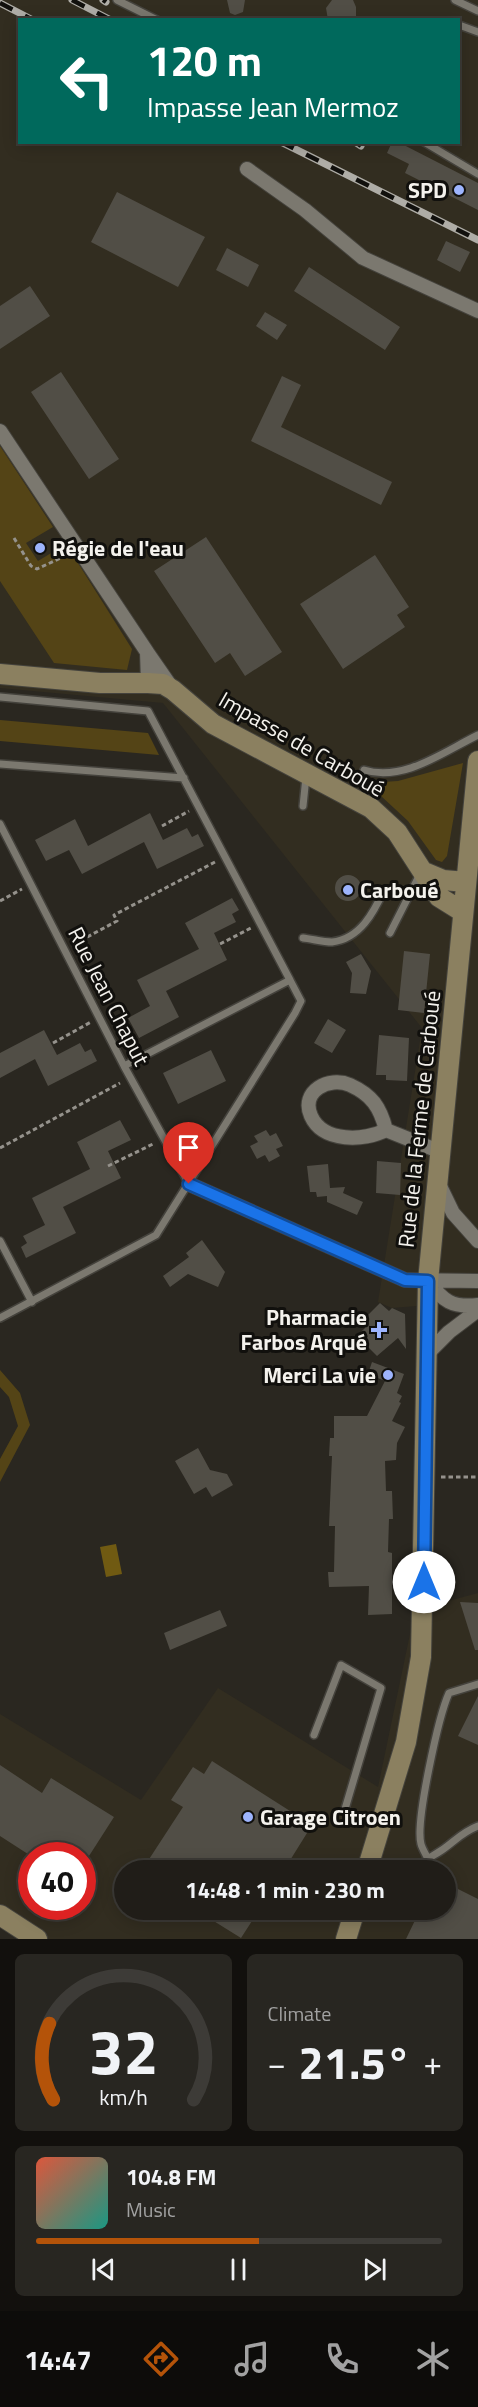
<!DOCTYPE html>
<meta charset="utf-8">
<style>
body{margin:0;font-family:"Titillium Web",sans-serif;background:#282621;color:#f1f3f6;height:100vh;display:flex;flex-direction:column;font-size:22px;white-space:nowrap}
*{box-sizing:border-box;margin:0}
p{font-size:20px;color:#a2a2a2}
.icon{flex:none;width:33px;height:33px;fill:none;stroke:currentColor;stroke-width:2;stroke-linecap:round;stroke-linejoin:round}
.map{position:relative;height:1939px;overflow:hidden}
.side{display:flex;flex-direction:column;gap:15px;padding:15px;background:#12100d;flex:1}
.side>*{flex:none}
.hud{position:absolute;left:18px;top:18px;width:442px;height:126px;border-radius:0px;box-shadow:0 3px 15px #0003,0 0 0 2px #3d3b37;background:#00695c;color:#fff;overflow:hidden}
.speed{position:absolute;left:18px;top:1842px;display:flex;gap:12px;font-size:30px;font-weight:700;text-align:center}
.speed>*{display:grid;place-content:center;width:78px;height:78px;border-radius:50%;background:#201d18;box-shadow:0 3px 15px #0003,0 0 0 2px #3d3b37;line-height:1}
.speed .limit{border:9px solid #d22;background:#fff;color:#111}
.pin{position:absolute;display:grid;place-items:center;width:51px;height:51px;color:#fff;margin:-62px -26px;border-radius:50% 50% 50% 0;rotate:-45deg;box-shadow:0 0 6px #0007}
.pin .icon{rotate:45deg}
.me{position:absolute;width:66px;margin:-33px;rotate:0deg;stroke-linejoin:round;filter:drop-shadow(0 0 4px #0008)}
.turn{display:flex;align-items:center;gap:21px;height:126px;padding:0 30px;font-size:27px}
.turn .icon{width:78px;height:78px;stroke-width:2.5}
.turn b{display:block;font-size:42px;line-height:51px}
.big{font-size:45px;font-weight:700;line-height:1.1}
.side .tile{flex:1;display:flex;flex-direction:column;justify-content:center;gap:9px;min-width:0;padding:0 21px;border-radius:9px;background:#282621}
.side .dial{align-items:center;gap:0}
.dial svg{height:156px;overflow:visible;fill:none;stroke:#3d3b37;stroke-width:7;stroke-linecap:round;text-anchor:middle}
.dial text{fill:#f1f3f6;stroke:none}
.song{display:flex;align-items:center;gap:18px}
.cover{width:72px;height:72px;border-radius:9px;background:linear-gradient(135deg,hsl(10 70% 55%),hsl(170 70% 35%))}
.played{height:6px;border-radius:3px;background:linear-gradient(90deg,#b45309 55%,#3d3b37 55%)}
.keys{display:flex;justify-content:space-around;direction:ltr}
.heat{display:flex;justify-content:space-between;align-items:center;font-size:33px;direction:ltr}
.side .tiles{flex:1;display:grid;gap:15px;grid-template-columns:1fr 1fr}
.tile:last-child{grid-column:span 2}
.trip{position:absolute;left:114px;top:1860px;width:342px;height:60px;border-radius:30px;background:#201d18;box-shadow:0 3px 15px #0003,0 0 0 2px #3d3b37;font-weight:700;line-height:60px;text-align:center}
.dock{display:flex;height:96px;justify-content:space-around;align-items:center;background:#0d0c0a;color:#a2a2a2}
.dock .icon{width:42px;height:42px}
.dock .selected{color:#b45309}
.dock b{font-size:27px;color:#f1f3f6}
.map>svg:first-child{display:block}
</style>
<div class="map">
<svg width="478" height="1939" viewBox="0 0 478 1939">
<rect width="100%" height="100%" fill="#2a2720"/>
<path fill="#322d20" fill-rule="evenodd" d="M 0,0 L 478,0 L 478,1301 L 392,1308 L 378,1302 L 422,1028 L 163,703 L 0,688 ZM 20,20 L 459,20 L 459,142 L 20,142 Z
M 478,1593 L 478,1939 L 19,1939 L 0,1924 L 0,1714 L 141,1800 L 218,1688 L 378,1787 L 415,1610 ZM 32,1856 L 82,1856 L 82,1906 L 32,1906 ZM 124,1870 L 446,1870 L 446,1910 L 124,1910 Z"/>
<path fill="#544416" d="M 0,446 L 53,527 L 26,543 L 38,561 L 66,544 L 132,649 L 127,670 L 54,663 L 0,581 Z
M 0,720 L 148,733 L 159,755 L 0,741 Z
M 463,763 L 447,856 L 442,862 L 436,860 L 408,821 L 367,783 L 398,781 Z
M 0,1370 L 20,1393 L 30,1425 L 0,1482 L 0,1459 L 18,1426 L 9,1397 L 0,1387 Z"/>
<path fill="#705a12" d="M 116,1544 L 122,1574 L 106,1577 L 100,1547 Z"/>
<path fill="#514e46" d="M 227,0 L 245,0 L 243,12 L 235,15 L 230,13 Z
M 332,0 L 353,0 L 356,7 L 356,20 L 328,20 L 326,8 Z
M 392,142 L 398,142 L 478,183 L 478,210 L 405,173 L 409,164 L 387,153 Z
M 117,192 L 205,237 L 178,287 L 91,242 Z
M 446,241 L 470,252 L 460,272 L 437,260 Z
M 227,248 L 259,265 L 248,287 L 216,270 Z
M 309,267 L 400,327 L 385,350 L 294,291 Z
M 30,286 L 50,316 L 0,349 L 0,306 Z
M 265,312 L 287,325 L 277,340 L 256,326 Z
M 61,372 L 119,459 L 89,479 L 31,392 Z
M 282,376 L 301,385 L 281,427 L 392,482 L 381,505 L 251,441 Z
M 206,537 L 282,652 L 245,676 L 230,653 L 215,663 L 154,571 Z
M 375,555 L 409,607 L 397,615 L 405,627 L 343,669 L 300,604 Z
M 150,813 L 163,840 L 187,828 L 192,837 L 198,834 L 204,846 L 157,869 L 144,842 L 82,874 L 69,850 L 46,861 L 35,840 L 75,819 L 88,846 Z
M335 888a13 13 0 1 1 26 0a13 13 0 1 1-26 0Z
M 232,898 L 239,910 L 232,914 L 236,922 L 214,933 L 227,960 L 166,991 L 179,1017 L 139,1038 L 128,1018 L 150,1006 L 137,980 L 199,949 L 185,923 Z
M 404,951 L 430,954 L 424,1013 L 398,1010 Z
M 361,954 L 371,971 L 366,994 L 350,993 L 352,973 L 346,962 Z
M 328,1019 L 346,1030 L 332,1053 L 314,1043 Z
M 44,1030 L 57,1055 L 80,1043 L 85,1052 L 91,1049 L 97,1061 L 48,1086 L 35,1059 L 0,1078 L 0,1053 Z
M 379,1035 L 409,1038 L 407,1081 L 386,1080 L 386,1075 L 376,1075 Z
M 211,1050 L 226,1081 L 178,1104 L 163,1073 Z
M 120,1120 L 131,1140 L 108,1151 L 121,1178 L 63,1207 L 76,1233 L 26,1258 L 21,1247 L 27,1243 L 23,1236 L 45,1225 L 32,1198 L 90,1169 L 77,1142 Z
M 266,1130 L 270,1136 L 276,1133 L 283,1146 L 276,1149 L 280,1156 L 269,1162 L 265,1155 L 257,1159 L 250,1146 L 258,1142 L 254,1136 Z
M 377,1161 L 401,1163 L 400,1195 L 376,1193 Z
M 328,1164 L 330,1188 L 345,1187 L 343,1193 L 363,1202 L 357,1215 L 327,1202 L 327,1196 L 317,1197 L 316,1192 L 310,1192 L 307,1166 Z
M 202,1240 L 225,1272 L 218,1287 L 188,1274 L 170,1287 L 163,1276 L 189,1257 L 186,1253 Z
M 380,1303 L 389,1311 L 392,1308 L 405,1314 L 406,1349 L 398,1338 L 377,1356 L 357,1336 L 365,1328 L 363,1320 Z
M 372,1362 L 404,1374 L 397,1393 L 402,1396 L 399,1402 L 401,1403 L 392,1421 L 405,1427 L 397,1443 L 396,1460 L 385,1461 L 386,1491 L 392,1491 L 393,1519 L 389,1519 L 388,1552 L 392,1553 L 392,1614 L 368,1615 L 369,1586 L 329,1587 L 328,1572 L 334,1572 L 335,1526 L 329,1526 L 332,1456 L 329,1456 L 330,1438 L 334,1438 L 334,1416 L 367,1416 L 385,1381 L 368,1374 Z
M 198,1448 L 210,1470 L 227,1474 L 233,1485 L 212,1497 L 206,1487 L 194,1494 L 175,1461 Z
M 460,1602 L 478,1603 L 478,1650 L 475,1650 Z
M 220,1610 L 227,1626 L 170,1650 L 164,1633 Z
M 478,1696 L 478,1745 L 458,1736 Z
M 212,1761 L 312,1825 L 284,1870 L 142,1870 L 183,1807 L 171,1800 L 193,1767 L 204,1774 Z
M 0,1765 L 42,1793 L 51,1778 L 114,1817 L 89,1856 L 31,1856 L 0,1836 Z
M 446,1883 L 478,1899 L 478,1939 L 406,1939 L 420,1910 L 446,1910 Z
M 196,1910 L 259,1910 L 241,1938 Z"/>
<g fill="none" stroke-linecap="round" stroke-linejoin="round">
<defs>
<path id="lane" d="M 117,0 L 157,20
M 455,0 L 478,11
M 459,25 L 478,32
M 424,142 L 478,174
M 0,697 L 148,711 L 290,980 L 124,1066
M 0,764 L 184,778
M 364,770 C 404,782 443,752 478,735
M 303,806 L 306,777
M 0,824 L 124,1066 L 189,1184
M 390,933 L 420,874
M 303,938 C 312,939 323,942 332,942 C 360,939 374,912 384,890 L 411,891
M 0,1241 L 32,1302
M 0,1318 L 156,1235 L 295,1013 L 301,1001 L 290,980
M 314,1735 L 341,1665 L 381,1688 L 345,1809
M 427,1857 C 425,1853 422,1848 421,1844 C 415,1822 439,1715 449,1693 L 478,1684
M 415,1870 C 425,1859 430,1858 442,1850 C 455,1841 462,1832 478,1826"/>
<path id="street" d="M 247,169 L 305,210 L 363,258 L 478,311
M 0,431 L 147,652 L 148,683
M 147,652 L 172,688
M 386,1130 C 380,1107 372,1095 350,1085 C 329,1076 300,1091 311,1116 C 323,1143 365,1141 386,1130 L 441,1152
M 189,1184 L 405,1280 L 478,1281
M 439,1184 L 453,1213 L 478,1241
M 428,1281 C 443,1301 452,1308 478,1305
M 425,1356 L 449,1332 L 478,1310"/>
<path id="secondary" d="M 0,674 L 100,683 L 148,683 L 163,684 L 173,690 L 213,724 L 371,808 L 397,832 L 439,897 L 463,912
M 424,872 L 443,880 L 466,882
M 367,1870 L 406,1742 L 421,1657 L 428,1281 L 478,761
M 0,1915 L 37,1939
M 346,1939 L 355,1910"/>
</defs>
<use href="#lane" stroke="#44423c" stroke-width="10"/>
<use href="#street" stroke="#44423c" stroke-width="16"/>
<use href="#secondary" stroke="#44423c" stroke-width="22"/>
<path stroke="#95928c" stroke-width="3" stroke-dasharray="4.5 3" stroke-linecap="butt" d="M 14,538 L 31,566 L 37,569 L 67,555
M 162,826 L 189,811
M 0,901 L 22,889
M 74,944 L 117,921 L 114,915 L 215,862
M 220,944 L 251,928
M 53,1043 L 91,1022
M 0,1148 L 120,1083
M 108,1166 L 155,1143
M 441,1477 L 478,1477"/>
<use href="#lane" stroke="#7b786f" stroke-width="7"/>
<use href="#street" stroke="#7b786f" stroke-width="14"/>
<use href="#secondary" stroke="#8b8060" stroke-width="20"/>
<defs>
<path id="rail" d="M 72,0 L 111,20
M 103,0 L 106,2
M 0,3 L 33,20
M 281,142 L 478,240
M 355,142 L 361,146"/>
</defs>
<use href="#rail" stroke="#afada7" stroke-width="7"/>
<use href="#rail" stroke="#11100d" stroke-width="4.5" stroke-dasharray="14" stroke-linecap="butt"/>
</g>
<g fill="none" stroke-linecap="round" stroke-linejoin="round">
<defs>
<path id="route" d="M 189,1184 L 405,1280 L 428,1281 L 424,1582"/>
</defs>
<use href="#route" stroke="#114b97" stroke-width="15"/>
<use href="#route" stroke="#1a73e8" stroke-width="10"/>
</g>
<g fill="#9db4fd" stroke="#11100d" stroke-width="2">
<circle cx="459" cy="190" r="6"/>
<circle cx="40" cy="548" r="6"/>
<circle cx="348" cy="890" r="6"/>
<path d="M376 1321h6v6h6v6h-6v6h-6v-6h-6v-6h6z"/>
<circle cx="388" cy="1375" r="6"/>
<circle cx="248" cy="1817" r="6"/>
</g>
<g text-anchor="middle" stroke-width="6" stroke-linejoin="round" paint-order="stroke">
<g font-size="22" font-weight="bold" fill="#f4f2ed" stroke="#11100d" text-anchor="end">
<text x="447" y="198">SPD</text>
<text x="52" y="556" text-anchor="start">Régie de l'eau</text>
<text x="360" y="898" text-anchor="start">Carboué</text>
<text x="367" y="1325">Pharmacie<tspan x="367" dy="25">Farbos Arqué</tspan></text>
<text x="376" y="1383">Merci La vie</text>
<text x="260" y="1825" text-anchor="start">Garage Citroen</text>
</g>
<g font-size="22" fill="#f4f2ed" stroke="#11100d">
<text transform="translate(302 744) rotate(30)" y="8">Impasse de Carboué</text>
<text transform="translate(109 996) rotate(63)" y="8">Rue Jean Chaput</text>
<text transform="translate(419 1119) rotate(-84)" y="8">Rue de la Ferme de Carboué</text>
</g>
</g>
</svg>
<div class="speed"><div class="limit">40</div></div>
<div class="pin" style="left:189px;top:1184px;background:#d93025"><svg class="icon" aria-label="arrive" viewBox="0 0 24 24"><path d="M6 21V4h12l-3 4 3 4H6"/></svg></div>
<svg class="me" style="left:424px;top:1582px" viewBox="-20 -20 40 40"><circle r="19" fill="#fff"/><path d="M0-13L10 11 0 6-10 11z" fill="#1a73e8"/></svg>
<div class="trip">14:48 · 1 min · 230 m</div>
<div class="hud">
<div class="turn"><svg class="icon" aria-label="left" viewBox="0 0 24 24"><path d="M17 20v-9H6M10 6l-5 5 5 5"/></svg><div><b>120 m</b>Impasse Jean Mermoz</div></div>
</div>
</div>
<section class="side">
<div class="tiles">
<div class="tile dial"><svg viewBox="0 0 100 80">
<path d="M14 69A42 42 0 1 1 86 69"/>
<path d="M14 69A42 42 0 0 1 12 30" stroke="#b45309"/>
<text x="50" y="56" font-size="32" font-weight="700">32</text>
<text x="50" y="72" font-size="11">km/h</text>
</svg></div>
<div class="tile"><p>Climate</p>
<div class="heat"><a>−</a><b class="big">21.5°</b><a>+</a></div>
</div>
<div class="tile">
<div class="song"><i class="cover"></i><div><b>104.8 FM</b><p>Music</p></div></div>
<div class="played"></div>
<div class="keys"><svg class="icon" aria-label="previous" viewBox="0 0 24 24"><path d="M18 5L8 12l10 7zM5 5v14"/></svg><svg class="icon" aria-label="pause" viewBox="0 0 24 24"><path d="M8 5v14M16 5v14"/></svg><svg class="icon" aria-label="next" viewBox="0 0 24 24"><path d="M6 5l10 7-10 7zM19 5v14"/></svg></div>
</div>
</div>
</section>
<nav class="dock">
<b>14:47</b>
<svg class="icon selected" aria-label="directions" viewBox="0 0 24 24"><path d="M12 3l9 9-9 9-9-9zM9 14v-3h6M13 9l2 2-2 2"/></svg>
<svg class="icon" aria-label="music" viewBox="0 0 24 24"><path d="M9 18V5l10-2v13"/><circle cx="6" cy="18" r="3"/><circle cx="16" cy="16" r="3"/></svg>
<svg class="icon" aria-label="phone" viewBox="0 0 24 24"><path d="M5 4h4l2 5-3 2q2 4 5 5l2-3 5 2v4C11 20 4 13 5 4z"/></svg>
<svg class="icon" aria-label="climate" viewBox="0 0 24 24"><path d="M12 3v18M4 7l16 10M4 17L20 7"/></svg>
</nav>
